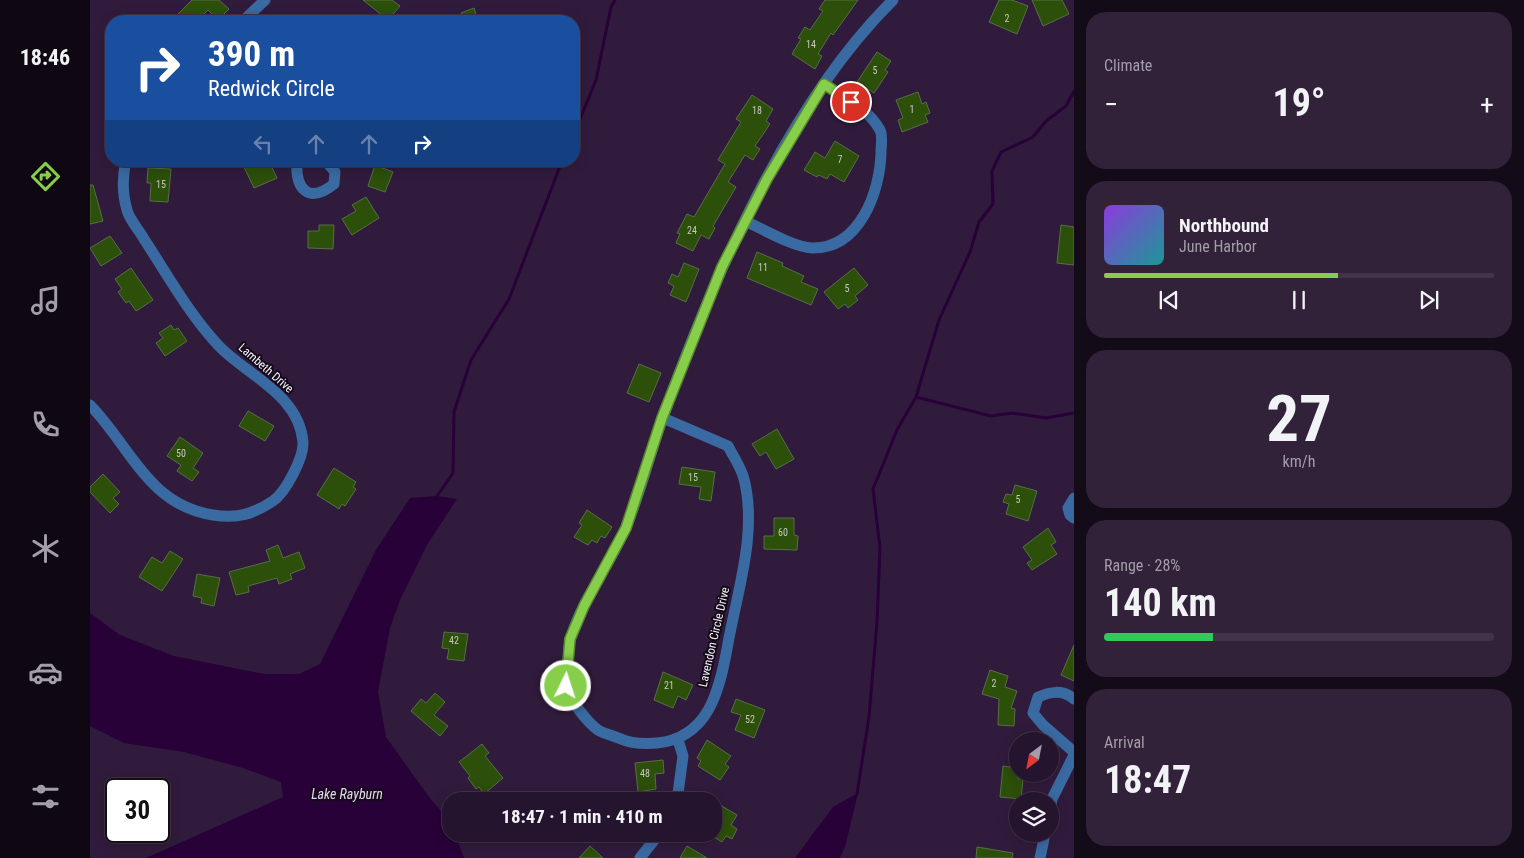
<!DOCTYPE html>
<meta charset="utf-8">
<style>
body{margin:0;font-family:"Roboto Condensed",sans-serif;background:#312139;color:#f1f3f6;height:100vh;display:flex;flex-direction:column;font-size:19px;white-space:nowrap}
*{box-sizing:border-box;margin:0}
p{font-size:16px;color:#a39eaa}
.icon{flex:none;width:28px;height:28px;fill:none;stroke:currentColor;stroke-width:2;stroke-linecap:round;stroke-linejoin:round}
.map{position:relative;flex:1;overflow:hidden}
.details{display:flex;flex-direction:column;gap:12px;padding:12px;background:#140b19;width:450px}
.details>*{flex:none}
.hud{position:absolute;left:15px;top:15px;width:475px;height:152px;border-radius:20px;box-shadow:0 2px 12px #0003,0 0 0 1px #423349;background:#1a4fa0;color:#fff;overflow:hidden}
.needle{width:32px;rotate:212deg}
.controls{position:absolute;left:919px;top:732px;display:grid;gap:10px}
.controls a{display:grid;place-items:center;width:50px;height:50px;border-radius:50%;background:#25142d;box-shadow:0 2px 12px #0003,0 0 0 1px #423349;font-size:25px}
.speed{position:absolute;left:15px;top:778px;display:flex;gap:10px;font-size:25px;font-weight:700;text-align:center}
.speed>*{display:grid;place-content:center;width:65px;height:65px;border-radius:50%;background:#25142d;box-shadow:0 2px 12px #0003,0 0 0 1px #423349;line-height:1}
.speed .limit{border:2px solid #111;border-radius:8px;background:#fff;color:#111}
.pin{position:absolute;display:grid;place-items:center;width:42px;height:42px;color:#fff;margin:-21px;border:2px solid #fff;border-radius:50%;box-shadow:0 1px 5px #0007}
.me{position:absolute;width:55px;margin:-28px;rotate:4deg;stroke-linejoin:round;filter:drop-shadow(0 0 4px #0008)}
.turn{display:flex;align-items:center;gap:18px;height:105px;padding:0 20px;font-size:22px}
.turn .icon{width:65px;height:65px;stroke-width:2.5}
.turn b{display:block;font-size:35px;line-height:42px}
.lanes{display:flex;align-items:center;height:48px;padding:0 20px;background:#0003;justify-content:center;gap:25px;direction:ltr}
.lanes .off{opacity:.35}
.big{font-size:38px;font-weight:700;line-height:1.1}
.details .tile{flex:1;display:flex;flex-direction:column;justify-content:center;gap:8px;min-width:0;padding:0 18px;border-radius:20px;background:#312139}
.details .dial{align-items:center;gap:0}
.dial b{font-size:65px;line-height:1}
.song{display:flex;align-items:center;gap:15px}
.cover{width:60px;height:60px;border-radius:8px;background:linear-gradient(135deg,hsl(270 70% 55%),hsl(180 70% 35%))}
.played{height:5px;border-radius:2px;background:linear-gradient(90deg,#87cf4a 60%,#423349 60%)}
.keys{display:flex;justify-content:space-around;direction:ltr}
.heat{display:flex;justify-content:space-between;align-items:center;font-size:28px;direction:ltr}
.charge{height:8px;border-radius:4px;background:linear-gradient(90deg,#34c759 28%,#423349 0)}
.trip{position:absolute;left:352px;top:792px;width:280px;height:50px;border-radius:20px;background:#25142d;box-shadow:0 2px 12px #0003,0 0 0 1px #423349;font-weight:700;line-height:50px;text-align:center}
main{display:flex;flex:1;min-height:0}
.dock{display:flex;flex-direction:column;width:90px;justify-content:space-around;align-items:center;background:#0f0812;color:#a39eaa}
.dock .icon{width:35px;height:35px}
.dock .current{color:#87cf4a}
.dock b{font-size:22px;color:#f1f3f6}
.map>svg:first-child{display:block}
</style>
<main>
<nav class="dock">
<b>18:46</b>
<svg class="icon current" aria-label="directions" viewBox="0 0 24 24"><path d="M12 3l9 9-9 9-9-9zM9 14v-3h6M13 9l2 2-2 2"/></svg>
<svg class="icon" aria-label="music" viewBox="0 0 24 24"><path d="M9 18V5l10-2v13"/><circle cx="6" cy="18" r="3"/><circle cx="16" cy="16" r="3"/></svg>
<svg class="icon" aria-label="phone" viewBox="0 0 24 24"><path d="M5 4h4l2 5-3 2q2 4 5 5l2-3 5 2v4C11 20 4 13 5 4z"/></svg>
<svg class="icon" aria-label="climate" viewBox="0 0 24 24"><path d="M12 3v18M4 7l16 10M4 17L20 7"/></svg>
<svg class="icon" aria-label="car" viewBox="0 0 24 24"><path d="M5 17H2v-5l4-1 3-4h7l3 4 3 1v5h-3M9 17h6M6 11h13"/><circle cx="7" cy="17" r="2"/><circle cx="17" cy="17" r="2"/></svg>
<svg class="icon" aria-label="filters" viewBox="0 0 24 24"><path d="M4 7h16M4 17h16"/><circle cx="9" cy="7" r="2"/><circle cx="15" cy="17" r="2"/></svg>
</nav>
<div class="map">
<svg width="984" height="858" viewBox="0 0 984 858">
<rect width="100%" height="100%" fill="#311b3c"/>
<path fill="#270137" d="M 347,496 L 367,499 L 337,545 L 310,600 L 300,628 L 288,692 L 296,737 L 339,797 L 361,823 L 361,834 L 365,834 L 374,858 L 56,858 L 193,797 L 191,782 L 153,768 L 94,752 L 34,743 L 0,726 L 0,613 L 30,635 L 84,656 L 174,674 L 209,674 L 230,664 L 286,550 L 320,498 Z
M 768,793 L 755,847 L 750,858 L 705,858 L 743,807 Z"/>
<g fill="none" stroke-linecap="round" stroke-linejoin="round">
<path stroke="#270137" stroke-width="3" d="M 484,134 L 506,80 L 521,7 L 525,0
M 826,397 L 901,416 L 922,413 L 956,418 L 984,413
M 345,499 L 363,473 L 364,412 L 381,360 L 419,299 L 472,161
M 767,794 L 779,717 L 787,622 L 790,548 L 783,489 L 807,430 L 826,397 L 849,320 L 880,252 L 889,222 L 903,204 L 902,171 L 911,152 L 943,137 L 956,121 L 976,106 L 984,91"/>
</g>
<path fill="#2c4f0a" stroke="#576e47" d="M 102,0 L 129,0 L 139,9 L 128,20 L 118,10 L 107,21 L 81,21 Z
M 273,0 L 302,0 L 310,6 L 298,20 Z
M 735,0 L 768,0 L 743,35 L 741,33 L 728,54 L 732,56 L 725,69 L 702,54 L 711,39 L 708,38 L 715,27 L 720,30 L 733,11 L 729,9 Z
M 909,0 L 922,0 L 938,6 L 927,34 L 899,22 Z
M 942,0 L 972,0 L 979,14 L 953,26 Z
M 384,8 L 388,21 L 374,21 L 371,13 Z
M 787,52 L 801,61 L 795,70 L 798,72 L 784,93 L 767,82 Z
M 828,92 L 832,104 L 836,102 L 840,113 L 835,115 L 838,122 L 812,132 L 808,120 L 813,118 L 806,100 Z
M 662,95 L 683,109 L 676,121 L 680,124 L 665,146 L 670,149 L 663,160 L 655,155 L 638,182 L 646,187 L 623,226 L 625,228 L 619,239 L 611,235 L 603,251 L 586,243 L 590,234 L 587,233 L 597,214 L 604,217 L 635,164 L 628,160 L 651,122 L 646,119 Z
M 745,141 L 769,156 L 754,182 L 740,174 L 737,179 L 729,175 L 727,177 L 714,170 L 725,152 L 735,158 Z
M 162,161 L 179,161 L 187,178 L 164,188 L 153,165 Z
M 285,165 L 303,172 L 295,192 L 278,186 Z
M 58,168 L 81,169 L 78,202 L 60,201 L 61,183 L 57,183 Z
M 0,185 L 3,185 L 13,221 L 0,224 Z
M 276,197 L 289,218 L 262,235 L 252,219 L 266,211 L 262,205 Z
M 229,225 L 244,225 L 243,249 L 218,248 L 218,231 L 229,231 Z
M 971,225 L 984,227 L 984,265 L 967,263 Z
M 20,236 L 32,253 L 11,266 L 0,248 Z
M 667,252 L 693,263 L 692,266 L 714,276 L 711,282 L 728,289 L 721,305 L 657,278 Z
M 594,263 L 609,269 L 596,302 L 580,295 L 584,286 L 578,283 L 582,274 L 588,277 Z
M 41,268 L 63,300 L 46,311 L 39,301 L 36,303 L 28,292 L 32,289 L 25,279 Z
M 764,268 L 778,285 L 765,296 L 768,300 L 758,308 L 755,304 L 748,309 L 734,292 Z
M 81,325 L 84,330 L 88,328 L 97,341 L 75,356 L 66,343 L 73,338 L 69,333 Z
M 549,364 L 571,373 L 559,402 L 537,393 Z
M 158,411 L 184,426 L 175,441 L 149,426 Z
M 687,429 L 704,459 L 686,469 L 676,452 L 670,456 L 662,444 Z
M 90,437 L 113,453 L 103,468 L 109,472 L 102,481 L 87,471 L 91,465 L 77,456 Z
M 592,467 L 625,472 L 621,501 L 609,499 L 611,487 L 589,484 Z
M 244,468 L 266,482 L 263,487 L 266,489 L 255,506 L 252,504 L 249,509 L 227,495 Z
M 13,474 L 30,492 L 23,498 L 29,504 L 20,513 L 0,492 L 0,487 Z
M 925,485 L 947,491 L 938,521 L 916,514 L 919,504 L 913,502 L 916,494 L 922,495 Z
M 497,510 L 522,527 L 515,538 L 511,536 L 507,543 L 502,540 L 498,545 L 484,537 L 492,525 L 489,523 Z
M 684,518 L 704,518 L 704,535 L 708,536 L 707,550 L 674,549 L 674,536 L 684,536 Z
M 958,528 L 966,542 L 961,545 L 967,554 L 942,570 L 937,563 L 942,560 L 933,547 Z
M 188,545 L 193,558 L 209,552 L 215,568 L 200,574 L 202,579 L 189,584 L 187,578 L 158,586 L 159,592 L 146,595 L 139,572 L 180,561 L 176,550 Z
M 80,551 L 93,559 L 72,591 L 49,577 L 62,557 L 72,563 Z
M 107,574 L 130,578 L 124,606 L 111,603 L 112,598 L 103,596 Z
M 354,632 L 378,634 L 374,661 L 357,659 L 359,649 L 352,648 Z
M 984,645 L 984,681 L 971,675 Z
M 900,670 L 918,676 L 915,687 L 927,691 L 921,708 L 925,709 L 924,726 L 908,725 L 909,699 L 892,694 Z
M 573,672 L 603,685 L 596,700 L 588,696 L 583,708 L 564,700 Z
M 345,693 L 355,702 L 344,715 L 358,726 L 350,736 L 321,711 L 331,699 L 336,703 Z
M 646,699 L 675,710 L 664,738 L 645,730 L 651,715 L 641,712 Z
M 617,740 L 641,756 L 635,764 L 639,767 L 630,780 L 608,766 L 611,761 L 607,758 Z
M 392,744 L 399,753 L 395,756 L 413,778 L 394,794 L 389,787 L 386,789 L 378,778 L 380,776 L 369,762 Z
M 573,760 L 574,773 L 565,774 L 566,789 L 548,792 L 545,763 Z
M 913,766 L 928,768 L 928,779 L 933,779 L 931,799 L 910,797 Z
M 630,805 L 647,815 L 641,825 L 647,829 L 642,839 L 636,836 L 632,842 L 624,837 L 624,815 Z
M 500,846 L 513,858 L 489,858 Z
M 597,846 L 617,858 L 590,858 Z
M 887,847 L 923,853 L 922,858 L 886,858 Z"/>
<g fill="none" stroke-linecap="round" stroke-linejoin="round">
<path stroke="#396aa1" stroke-width="11" d="M 153,21 L 175,0
M 207,161 C 205,190 219,204 244,184 L 245,172 L 236,161
M 655,221 C 673,229 703,247 722,248 C 770,249 790,191 791,153 C 791,146 793,136 790,130 C 778,108 754,97 734,84
M 0,405 C 41,447 58,505 123,515 C 148,519 163,514 183,501 C 196,492 214,457 213,442 C 209,394 156,375 128,345 C 99,314 77,274 54,239 C 49,230 39,219 37,210 C 32,193 32,178 36,161
M 573,418 L 638,446 C 643,456 651,467 654,479 C 668,534 646,595 637,649 C 629,692 618,738 567,743 C 555,744 542,744 531,739 C 524,736 515,734 508,730 C 498,723 478,698 476,686 C 475,680 477,673 478,667 C 478,658 478,646 481,637 C 493,598 520,565 536,527 C 551,492 560,453 573,417 C 623,278 697,105 803,0
M 984,498 L 978,508 L 980,515 L 984,518
M 984,699 C 972,689 960,692 948,697 L 943,713 L 953,725 L 984,752
M 587,801 L 593,756 L 588,740
M 960,810 L 962,799 L 984,755
M 550,858 L 569,834
M 950,858 L 955,834"/>
</g>
<g fill="none" stroke-linecap="round" stroke-linejoin="round">
<defs>
<path id="route" d="M 476,686 L 480,639 L 494,606 L 536,528 L 572,418 L 632,267 L 677,179 L 734,84 L 761,102"/>
</defs>
<use href="#route" stroke="#588730" stroke-width="12"/>
<use href="#route" stroke="#87cf4a" stroke-width="9"/>
</g>
<g text-anchor="middle" stroke-width="4" stroke-linejoin="round" paint-order="stroke">
<g font-size="10" fill="#c6c8c1">
<text x="917" y="22">2</text>
<text x="721" y="48">14</text>
<text x="785" y="74">5</text>
<text x="822" y="113">1</text>
<text x="667" y="114">18</text>
<text x="750" y="163">7</text>
<text x="71" y="188">15</text>
<text x="602" y="234">24</text>
<text x="673" y="271">11</text>
<text x="757" y="292">5</text>
<text x="91" y="457">50</text>
<text x="603" y="481">15</text>
<text x="928" y="503">5</text>
<text x="693" y="536">60</text>
<text x="364" y="644">42</text>
<text x="904" y="687">2</text>
<text x="579" y="689">21</text>
<text x="660" y="723">52</text>
<text x="555" y="777">48</text>
</g>
<g font-size="12" fill="#f9f1fe" stroke="#140b19">
<text transform="translate(176 368) rotate(41)" y="4">Lambeth Drive</text>
<text transform="translate(624 637) rotate(-77)" y="4">Lavendon Circle Drive</text>
</g>
<g font-size="14" font-style="italic" fill="#e7d6f0" stroke="#140b19">
<text x="257" y="799">Lake Rayburn</text>
</g>
</g>
</svg>
<div class="controls">
<a><svg class="needle" viewBox="-14 -14 28 28"><path d="M0-13l5 13h-10z" fill="#e53935"/><path d="M0 13l5-13h-10z" fill="#a39eaa"/></svg></a>
<a><svg class="icon" aria-label="layers" viewBox="0 0 24 24"><path d="M12 4l9 5-9 5-9-5zM3 14l9 5 9-5"/></svg></a>
</div>
<div class="speed"><div class="limit">30</div></div>
<div class="pin" style="left:761px;top:102px;background:#d93025"><svg class="icon" aria-label="arrive" viewBox="0 0 24 24"><path d="M6 21V4h12l-3 4 3 4H6"/></svg></div>
<svg class="me" style="left:476px;top:686px" viewBox="-20 -20 40 40"><circle r="17" fill="#87cf4a" stroke="#fff" stroke-width="3"/><path d="M0-11L8 9 0 5-8 9z" fill="#fff"/></svg>
<div class="trip">18:47 · 1 min · 410 m</div>
<div class="hud">
<div class="turn"><svg class="icon" aria-label="right" viewBox="0 0 24 24"><path d="M7 20v-9h11M14 6l5 5-5 5"/></svg><div><b>390 m</b>Redwick Circle</div></div>
<div class="lanes"><svg class="icon off" aria-label="left" viewBox="0 0 24 24"><path d="M17 20v-9H6M10 6l-5 5 5 5"/></svg><svg class="icon off" aria-label="ahead" viewBox="0 0 24 24"><path d="M12 20V5M6 11l6-6 6 6"/></svg><svg class="icon off" aria-label="ahead" viewBox="0 0 24 24"><path d="M12 20V5M6 11l6-6 6 6"/></svg><svg class="icon" aria-label="right" viewBox="0 0 24 24"><path d="M7 20v-9h11M14 6l5 5-5 5"/></svg></div>
</div>
</div>
<section class="details">
<div class="tile"><p>Climate</p>
<div class="heat"><a>−</a><b class="big">19°</b><a>+</a></div>
</div>
<div class="tile">
<div class="song"><i class="cover"></i><div><b>Northbound</b><p>June Harbor</p></div></div>
<div class="played"></div>
<div class="keys"><svg class="icon" aria-label="previous" viewBox="0 0 24 24"><path d="M18 5L8 12l10 7zM5 5v14"/></svg><svg class="icon" aria-label="pause" viewBox="0 0 24 24"><path d="M8 5v14M16 5v14"/></svg><svg class="icon" aria-label="next" viewBox="0 0 24 24"><path d="M6 5l10 7-10 7zM19 5v14"/></svg></div>
</div>
<div class="tile dial"><b>27</b><p>km/h</p></div>
<div class="tile"><p>Range · 28%</p><b class="big">140 km</b><div class="charge"></div></div>
<div class="tile"><p>Arrival</p><b class="big">18:47</b></div>
</section>
</main>
